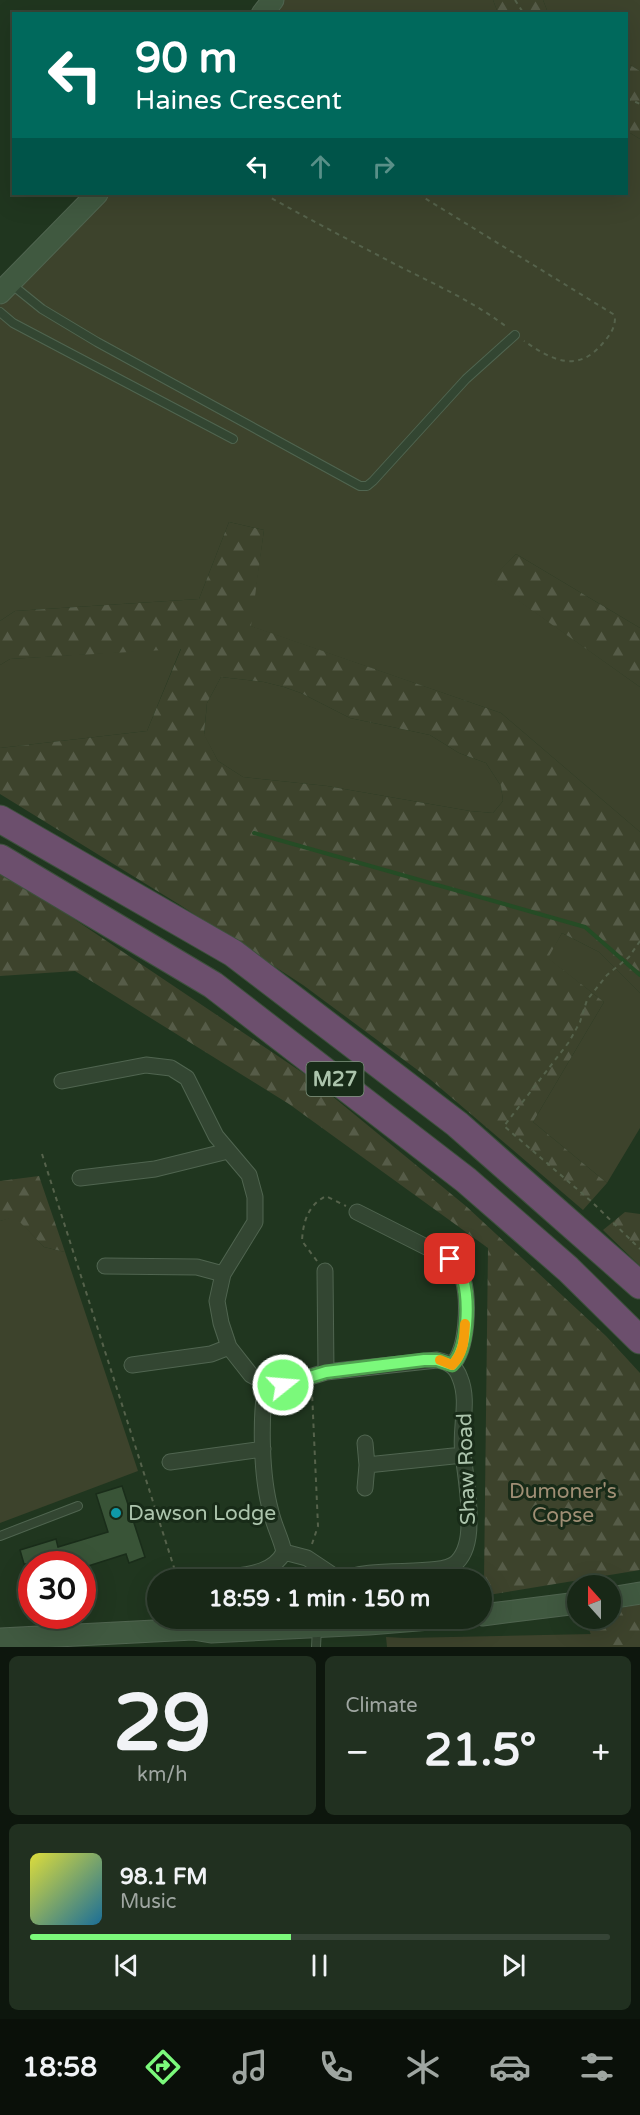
<!DOCTYPE html>
<meta charset="utf-8">
<style>
body{margin:0;font-family:"Varela Round",sans-serif;background:#213020;color:#f1f3f6;height:100vh;display:flex;flex-direction:column;font-size:22px;white-space:nowrap}
*{box-sizing:border-box;margin:0}
p{font-size:20px;color:#9fa6a1}
.icon{flex:none;width:33px;height:33px;fill:none;stroke:currentColor;stroke-width:2;stroke-linecap:round;stroke-linejoin:round}
.map{position:relative;height:1647px;overflow:hidden}
.sheet{display:flex;flex-direction:column;gap:9px;padding:9px;background:#0d160d;flex:1}
.sheet>*{flex:none}
.guide{position:absolute;left:12px;top:12px;width:616px;height:183px;border-radius:0px;box-shadow:0 6px 24px #0002,0 0 0 2px #364436;background:#00695c;color:#fff;overflow:hidden}
.needle{width:39px;rotate:339deg}
.fabs{position:absolute;left:567px;top:1575px;display:grid;gap:12px}
.fabs a{display:grid;place-items:center;width:54px;height:54px;border-radius:50%;background:#182817;box-shadow:0 6px 24px #0002,0 0 0 2px #364436;font-size:30px}
.speed{position:absolute;left:18px;top:1551px;display:flex;gap:12px;font-size:30px;font-weight:700;text-align:center}
.speed>*{display:grid;place-content:center;width:78px;height:78px;border-radius:50%;background:#182817;box-shadow:0 6px 24px #0002,0 0 0 2px #364436;line-height:1}
.speed .limit{border:9px solid #d22;background:#fff;color:#111}
.pin{position:absolute;display:grid;place-items:center;width:51px;height:51px;color:#fff;margin:-26px;border-radius:12px;box-shadow:0 3px 9px #0006}
.me{position:absolute;width:66px;margin:-33px;rotate:73deg;stroke-linejoin:round;filter:drop-shadow(0 0 4px #0008)}
.turn{display:flex;align-items:center;gap:21px;height:126px;padding:0 24px;font-size:27px}
.turn .icon{width:78px;height:78px;stroke-width:2.5}
.turn b{display:block;font-size:42px;line-height:51px}
.lanes{display:flex;align-items:center;height:57px;padding:0 24px;background:#0003;justify-content:center;gap:30px;direction:ltr}
.lanes .off{opacity:.35}
.big{font-size:45px;font-weight:800;line-height:1.1}
.sheet .widget{flex:1;display:flex;flex-direction:column;justify-content:center;gap:9px;min-width:0;padding:0 21px;border-radius:9px;background:#213020}
.sheet .dial{align-items:center;gap:0}
.dial b{font-size:78px;line-height:1}
.song{display:flex;align-items:center;gap:18px}
.cover{width:72px;height:72px;border-radius:9px;background:linear-gradient(135deg,hsl(60 70% 55%),hsl(200 70% 35%))}
.played{height:6px;border-radius:3px;background:linear-gradient(90deg,#7bf97b 45%,#364436 45%)}
.keys{display:flex;justify-content:space-around;direction:ltr}
.heat{display:flex;justify-content:space-between;align-items:center;font-size:33px;direction:ltr}
.sheet .tiles{flex:1;display:grid;gap:9px;grid-template-columns:1fr 1fr}
.widget:last-child{grid-column:span 2}
.trip{position:absolute;left:147px;top:1569px;width:345px;height:60px;border-radius:30px;background:#182817;box-shadow:0 6px 24px #0002,0 0 0 2px #364436;font-weight:800;line-height:60px;text-align:center}
.menu{display:flex;height:96px;justify-content:space-around;align-items:center;background:#0a1009;color:#9fa6a1}
.menu .icon{width:42px;height:42px}
.menu .current{color:#7bf97b}
.menu b{font-size:27px;color:#f1f3f6}
.map>svg:first-child{display:block}
</style>
<div class="map">
<svg width="640" height="1647" viewBox="0 0 640 1647">
<defs>
<pattern id="forest-firs" width="22" height="20" patternUnits="userSpaceOnUse" patternTransform="scale(1.5)"><rect width="22" height="20" fill="#3d432c"/><path d="M5 1l3.5 6h-7zM16 11l3.5 6h-7z" fill="#565c48"/></pattern>
</defs>
<rect width="100%" height="100%" fill="#20361f"/>
<path fill="#3d432c" d="M 282,0 L 493,0 L 498,13 L 272,14 Z
M 543,0 L 640,0 L 640,71 L 627,63 L 627,14 L 548,13 Z
M 627,131 L 640,139 L 640,628 L 516,554 L 490,580 L 640,687 L 640,832 L 501,713 L 250,626 L 264,530 L 229,522 L 199,599 L 15,611 L 0,621 L 0,305 L 105,194 L 627,194 Z
M 181,648 L 147,731 L 0,748 L 0,665 L 10,659 Z
M 221,677 L 264,682 L 284,687 L 301,693 L 350,718 L 430,735 L 459,753 L 486,763 L 501,786 L 503,801 L 493,813 L 470,811 L 327,786 L 243,777 L 218,761 L 204,735 L 207,703 Z
M 562,933 L 599,952 L 640,993 L 640,1128 L 607,1183 L 533,1122 L 604,1002 L 547,958 Z
M 15,1216 L 44,1247 L 65,1252 L 138,1471 L 0,1523 L 0,1221 Z
M 640,1633 L 640,1647 L 387,1647 L 386,1637 L 405,1638 Z"/>
<path fill="url(#forest-firs)" fill-rule="evenodd" d="M 493,0 L 543,0 L 548,13 L 498,13 Z
M 627,63 L 640,71 L 640,139 L 627,131 Z
M 229,522 L 264,530 L 251,626 L 501,713 L 640,832 L 640,993 L 599,952 L 562,933 L 548,958 L 604,1002 L 533,1122 L 607,1183 L 583,1210 L 431,1080 L 303,985 L 180,905 L 0,794 L 0,748 L 147,731 L 181,649 L 10,659 L 0,665 L 0,621 L 15,611 L 199,599 ZM 221,677 L 264,682 L 284,687 L 301,693 L 350,718 L 430,735 L 459,753 L 486,763 L 501,786 L 503,801 L 493,813 L 470,811 L 327,786 L 243,777 L 218,761 L 204,734 L 207,703 Z
M 516,554 L 640,628 L 640,687 L 489,580 Z
M 0,872 L 16,880 L 309,1077 L 467,1207 L 606,1336 L 640,1373 L 640,1570 L 482,1596 L 484,1582 L 488,1248 L 289,1104 L 75,971 L 0,976 Z
M 39,1176 L 65,1252 L 44,1247 L 15,1217 L 0,1221 L 0,1181 Z
M 625,1212 L 640,1214 L 640,1266 L 603,1230 Z
M 640,1604 L 640,1645 L 595,1645 L 585,1619 L 610,1618 L 611,1610 Z"/>
<g fill="none" stroke-linecap="round" stroke-linejoin="round">
<path stroke="#254c25" stroke-width="4" d="M 254,833 L 585,927 L 640,975"/>
</g>
<path fill="#395437" stroke="#1a2d1a" stroke-width="1.5" d="M 122,1486 L 145,1557 L 129,1563 L 126,1554 L 82,1568 L 82,1564 L 24,1564 L 20,1550 L 56,1539 L 58,1547 L 108,1532 L 96,1494 Z"/>
<g fill="none" stroke-linecap="round" stroke-linejoin="round">
<defs>
<path id="lane" d="M 11,284 L 42,309 L 97,342 L 360,486 L 367,486 L 373,481 L 466,379 L 515,335
M 0,312 L 13,323 L 233,439
M 0,1536 L 78,1506
M 316,1647 L 317,1628"/>
<path id="street" d="M 62,1081 L 146,1065 L 171,1068 L 187,1078 L 216,1136 L 249,1175 L 255,1197 L 255,1222 L 223,1274 L 217,1301 L 221,1323 L 229,1347 L 251,1375 L 266,1383 L 283,1385 L 326,1372 L 437,1360 C 448,1362 456,1366 460,1378 C 470,1402 459,1430 463,1455 C 466,1477 470,1501 469,1523 C 469,1536 467,1552 457,1562 C 441,1578 371,1565 342,1580
M 80,1178 L 155,1169 L 228,1151
M 357,1212 L 450,1259 C 456,1265 460,1271 463,1279 C 469,1300 468,1349 452,1365
M 105,1266 L 197,1267 L 223,1274
M 325,1271 L 326,1372
M 132,1365 L 211,1354 L 229,1347
M 266,1383 C 260,1418 261,1477 271,1512 C 274,1526 281,1538 284,1552
M 365,1443 L 367,1465 L 463,1455
M 170,1462 L 263,1449
M 365,1488 L 367,1465
M 284,1552 L 307,1558 L 340,1580
M 211,1580 C 236,1574 271,1578 284,1552"/>
<path id="secondary" d="M 262,14 L 273,0
M 0,293 L 97,194
M 610,1598 L 640,1593
M 482,1615 L 578,1603
M 0,1639 L 193,1629 L 211,1632 L 369,1624 L 442,1618"/>
<path id="highway" d="M 0,819 L 233,953 L 457,1124 L 640,1285
M 0,858 L 213,985 L 466,1180 L 568,1269 L 640,1340"/>
</defs>
<use href="#lane" stroke="#506550" stroke-width="10"/>
<use href="#street" stroke="#506550" stroke-width="17"/>
<use href="#secondary" stroke="#506550" stroke-width="23"/>
<use href="#highway" stroke="#3d513d" stroke-width="29"/>
<path stroke="#55624b" stroke-width="2" stroke-dasharray="4.5 4.5" stroke-linecap="butt" d="M 515,0 L 524,14
M 627,98 L 640,104
M 264,194 C 305,217 347,239 389,261 C 429,282 472,300 508,328
M 418,194 L 613,314 L 615,318 C 615,328 610,335 603,343 C 577,374 552,360 524,341
M 640,941 L 629,957 L 607,975 L 587,1000 L 580,1022 L 569,1042 L 504,1126 L 592,1202 L 640,1249
M 42,1154 L 178,1580
M 317,1261 L 302,1241 C 303,1222 308,1205 326,1196 L 346,1206
M 312,1544 L 318,1526 L 312,1392"/>
<use href="#lane" stroke="#334632" stroke-width="8"/>
<use href="#street" stroke="#334632" stroke-width="15"/>
<use href="#secondary" stroke="#405940" stroke-width="21"/>
<use href="#highway" stroke="#6c4f6d" stroke-width="27"/>
</g>
<g fill="none" stroke-linecap="round" stroke-linejoin="round">
<defs>
<path id="route" d="M 283,1385 L 326,1372 L 424,1360 L 437,1360 L 452,1365 C 469,1349 469,1300 463,1279 C 460,1271 456,1265 450,1259"/>
</defs>
<use href="#route" stroke="#50a250" stroke-width="15"/>
<use href="#route" stroke="#7bf97b" stroke-width="10"/>
<path stroke="#f59e0b" stroke-width="10" d="M 440,1360 L 452,1365 C 464,1353 464,1339 465,1324"/>
</g>
<circle fill="#0f9aa8" stroke="#182b18" stroke-width="2" cx="116" cy="1513" r="6"/>
<g text-anchor="middle" stroke-width="6" stroke-linejoin="round" paint-order="stroke">
<rect fill="#182b18" stroke="#809680" stroke-width="1.5" x="306.5" y="1062" width="57" height="34" rx="4.5"/>
<g font-size="20" font-weight="bold" fill="#acc4ac">
<text x="335" y="1086">M27</text>
</g>
<g font-size="21" fill="#acc4ac" stroke="#182b18">
<text transform="translate(466 1469) rotate(-92)" y="7">Shaw Road</text>
</g>
<g font-size="21" fill="#9f8e74" stroke="#182b18">
<text x="563" y="1498">Dumoner's<tspan x="563" dy="24">Copse</tspan></text>
</g>
<g font-size="21" fill="#acc4ac" stroke="#182b18" text-anchor="start">
<text x="128" y="1520">Dawson Lodge</text>
</g>
</g>
</svg>
<div class="fabs">
<a><svg class="needle" viewBox="-14 -14 28 28"><path d="M0-13l5 13h-10z" fill="#e53935"/><path d="M0 13l5-13h-10z" fill="#9fa6a1"/></svg></a>
</div>
<div class="speed"><div class="limit">30</div></div>
<div class="pin" style="left:450px;top:1259px;background:#d93025"><svg class="icon" aria-label="arrive" viewBox="0 0 24 24"><path d="M6 21V4h12l-3 4 3 4H6"/></svg></div>
<svg class="me" style="left:283px;top:1385px" viewBox="-20 -20 40 40"><circle r="17" fill="#7bf97b" stroke="#fff" stroke-width="3"/><path d="M0-11L8 9 0 5-8 9z" fill="#fff"/></svg>
<div class="trip">18:59 · 1 min · 150 m</div>
<div class="guide">
<div class="turn"><svg class="icon" aria-label="left" viewBox="0 0 24 24"><path d="M17 20v-9H6M10 6l-5 5 5 5"/></svg><div><b>90 m</b>Haines Crescent</div></div>
<div class="lanes"><svg class="icon" aria-label="left" viewBox="0 0 24 24"><path d="M17 20v-9H6M10 6l-5 5 5 5"/></svg><svg class="icon off" aria-label="ahead" viewBox="0 0 24 24"><path d="M12 20V5M6 11l6-6 6 6"/></svg><svg class="icon off" aria-label="right" viewBox="0 0 24 24"><path d="M7 20v-9h11M14 6l5 5-5 5"/></svg></div>
</div>
</div>
<section class="sheet">
<div class="tiles">
<div class="widget dial"><b>29</b><p>km/h</p></div>
<div class="widget"><p>Climate</p>
<div class="heat"><a>−</a><b class="big">21.5°</b><a>+</a></div>
</div>
<div class="widget">
<div class="song"><i class="cover"></i><div><b>98.1 FM</b><p>Music</p></div></div>
<div class="played"></div>
<div class="keys"><svg class="icon" aria-label="previous" viewBox="0 0 24 24"><path d="M18 5L8 12l10 7zM5 5v14"/></svg><svg class="icon" aria-label="pause" viewBox="0 0 24 24"><path d="M8 5v14M16 5v14"/></svg><svg class="icon" aria-label="next" viewBox="0 0 24 24"><path d="M6 5l10 7-10 7zM19 5v14"/></svg></div>
</div>
</div>
</section>
<nav class="menu">
<b>18:58</b>
<svg class="icon current" aria-label="directions" viewBox="0 0 24 24"><path d="M12 3l9 9-9 9-9-9zM9 14v-3h6M13 9l2 2-2 2"/></svg>
<svg class="icon" aria-label="music" viewBox="0 0 24 24"><path d="M9 18V5l10-2v13"/><circle cx="6" cy="18" r="3"/><circle cx="16" cy="16" r="3"/></svg>
<svg class="icon" aria-label="phone" viewBox="0 0 24 24"><path d="M5 4h4l2 5-3 2q2 4 5 5l2-3 5 2v4C11 20 4 13 5 4z"/></svg>
<svg class="icon" aria-label="climate" viewBox="0 0 24 24"><path d="M12 3v18M4 7l16 10M4 17L20 7"/></svg>
<svg class="icon" aria-label="car" viewBox="0 0 24 24"><path d="M5 17H2v-5l4-1 3-4h7l3 4 3 1v5h-3M9 17h6M6 11h13"/><circle cx="7" cy="17" r="2"/><circle cx="17" cy="17" r="2"/></svg>
<svg class="icon" aria-label="filters" viewBox="0 0 24 24"><path d="M4 7h16M4 17h16"/><circle cx="9" cy="7" r="2"/><circle cx="15" cy="17" r="2"/></svg>
</nav>
